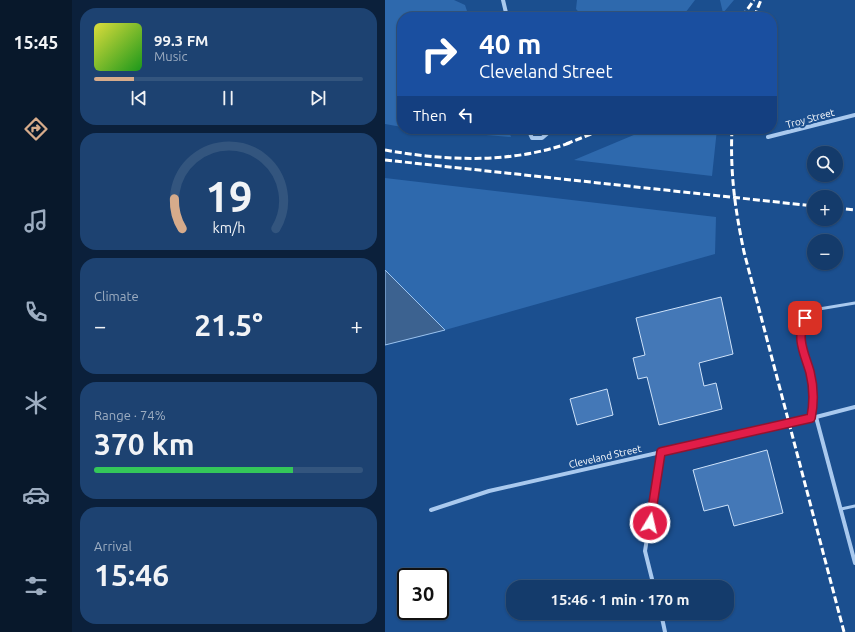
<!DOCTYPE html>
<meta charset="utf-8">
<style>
body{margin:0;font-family:Ubuntu,sans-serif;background:#1d4271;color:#f1f3f6;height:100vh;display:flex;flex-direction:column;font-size:15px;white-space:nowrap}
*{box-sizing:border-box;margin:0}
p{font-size:13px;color:#9dadc1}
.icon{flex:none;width:22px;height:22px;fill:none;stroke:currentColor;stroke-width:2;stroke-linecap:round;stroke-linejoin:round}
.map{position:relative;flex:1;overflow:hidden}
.drawer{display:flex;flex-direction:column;gap:8px;padding:8px;background:#0b203b;width:313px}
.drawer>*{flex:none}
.hud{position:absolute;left:12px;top:12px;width:380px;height:122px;border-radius:16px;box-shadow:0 1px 3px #0004,0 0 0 1px #33557e;background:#1a4fa0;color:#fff;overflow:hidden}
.fabs{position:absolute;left:422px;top:146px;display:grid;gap:8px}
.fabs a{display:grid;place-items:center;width:36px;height:36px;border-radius:50%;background:#143b6b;box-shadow:0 1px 3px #0004,0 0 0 1px #33557e;font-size:20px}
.speed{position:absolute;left:12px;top:568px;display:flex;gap:8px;font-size:20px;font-weight:700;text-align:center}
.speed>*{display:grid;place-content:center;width:52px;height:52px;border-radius:50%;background:#143b6b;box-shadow:0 1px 3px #0004,0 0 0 1px #33557e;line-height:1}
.speed .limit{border:2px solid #111;border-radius:6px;background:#fff;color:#111}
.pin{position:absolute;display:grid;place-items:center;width:34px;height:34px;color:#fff;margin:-17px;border-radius:8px;box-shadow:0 2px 6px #0006}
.me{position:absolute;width:44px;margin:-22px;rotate:9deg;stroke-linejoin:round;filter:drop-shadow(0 0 3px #0008)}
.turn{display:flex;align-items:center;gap:14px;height:84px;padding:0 16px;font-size:18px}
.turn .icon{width:52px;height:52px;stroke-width:2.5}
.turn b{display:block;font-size:28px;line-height:34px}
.then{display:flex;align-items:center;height:38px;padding:0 16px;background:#0003;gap:8px;font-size:15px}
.big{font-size:30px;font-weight:700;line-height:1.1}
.drawer .card{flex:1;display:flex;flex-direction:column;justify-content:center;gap:6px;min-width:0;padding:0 14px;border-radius:16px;background:#1d4271}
.drawer .dial{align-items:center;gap:0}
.dial svg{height:104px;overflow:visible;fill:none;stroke:#33557e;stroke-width:7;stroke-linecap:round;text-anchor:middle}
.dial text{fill:#f1f3f6;stroke:none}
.song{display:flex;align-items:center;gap:12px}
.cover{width:48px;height:48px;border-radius:6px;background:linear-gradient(135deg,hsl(60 70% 55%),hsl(120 70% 35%))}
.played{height:4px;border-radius:2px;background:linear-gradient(90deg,#d6ab8b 15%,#33557e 15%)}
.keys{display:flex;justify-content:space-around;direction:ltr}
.heat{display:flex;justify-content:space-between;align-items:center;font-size:22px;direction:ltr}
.charge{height:6px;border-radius:3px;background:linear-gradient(90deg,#34c759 74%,#33557e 0)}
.trip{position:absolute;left:121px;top:580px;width:228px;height:40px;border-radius:16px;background:#143b6b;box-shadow:0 1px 3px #0004,0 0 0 1px #33557e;font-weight:700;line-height:40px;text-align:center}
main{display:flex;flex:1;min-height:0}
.tab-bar{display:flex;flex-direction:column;width:72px;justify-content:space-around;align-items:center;background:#08182b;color:#9dadc1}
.tab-bar .icon{width:28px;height:28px}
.tab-bar .selected{color:#d6ab8b}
.tab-bar b{font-size:18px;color:#f1f3f6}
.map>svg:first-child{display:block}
</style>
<main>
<nav class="tab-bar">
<b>15:45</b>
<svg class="icon selected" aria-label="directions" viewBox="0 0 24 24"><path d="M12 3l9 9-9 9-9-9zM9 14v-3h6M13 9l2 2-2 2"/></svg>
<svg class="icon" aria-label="music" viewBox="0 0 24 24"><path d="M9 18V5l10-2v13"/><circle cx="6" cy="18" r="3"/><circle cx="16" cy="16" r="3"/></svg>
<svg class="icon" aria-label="phone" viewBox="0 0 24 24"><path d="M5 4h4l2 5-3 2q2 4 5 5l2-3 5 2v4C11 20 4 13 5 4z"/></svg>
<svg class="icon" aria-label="climate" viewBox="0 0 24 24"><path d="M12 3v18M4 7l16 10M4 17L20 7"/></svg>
<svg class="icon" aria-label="car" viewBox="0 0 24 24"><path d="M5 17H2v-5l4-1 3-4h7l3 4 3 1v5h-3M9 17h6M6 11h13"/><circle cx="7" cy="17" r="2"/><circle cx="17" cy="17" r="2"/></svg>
<svg class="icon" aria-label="filters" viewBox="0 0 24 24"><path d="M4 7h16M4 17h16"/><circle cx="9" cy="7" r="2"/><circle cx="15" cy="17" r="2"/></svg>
</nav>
<section class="drawer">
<div class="card">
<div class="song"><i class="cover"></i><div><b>99.3 FM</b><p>Music</p></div></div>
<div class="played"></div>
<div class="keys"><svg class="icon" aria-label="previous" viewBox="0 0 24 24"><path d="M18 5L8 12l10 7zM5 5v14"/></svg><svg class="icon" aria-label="pause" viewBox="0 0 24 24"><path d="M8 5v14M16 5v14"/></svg><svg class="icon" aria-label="next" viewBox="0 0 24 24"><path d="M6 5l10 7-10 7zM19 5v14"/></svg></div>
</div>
<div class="card dial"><svg viewBox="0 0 100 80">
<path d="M14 69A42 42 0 1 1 86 69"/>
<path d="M14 69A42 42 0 0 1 8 46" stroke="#d6ab8b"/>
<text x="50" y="56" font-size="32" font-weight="700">19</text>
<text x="50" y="72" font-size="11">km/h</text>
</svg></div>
<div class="card"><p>Climate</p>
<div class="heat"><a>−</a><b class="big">21.5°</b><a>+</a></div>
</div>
<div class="card"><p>Range · 74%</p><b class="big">370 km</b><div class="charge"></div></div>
<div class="card"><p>Arrival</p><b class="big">15:46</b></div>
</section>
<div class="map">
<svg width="470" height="632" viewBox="0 0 470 632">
<rect width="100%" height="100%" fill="#1b4f8f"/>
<path fill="#2e69ad" d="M 0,0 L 69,0 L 80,5 L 84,17 L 17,17 L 17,127 L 0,124 Z
M 192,0 L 310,0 L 297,17 L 198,17 L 191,9 Z
M 335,0 L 349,0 L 338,13 Z
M 29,129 L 123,129 L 126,137 Z
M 263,129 L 332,129 L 327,176 L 189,160 Z
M 0,178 L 331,217 L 330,254 L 60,330 L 0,270 Z"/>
<path fill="#3c6290" stroke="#9cc4f0" d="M 0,270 L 60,330 L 0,345 Z"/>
<path fill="#4478b7" stroke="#cfe3fa" d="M 336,297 L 348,354 L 314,363 L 319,386 L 331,383 L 337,409 L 274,425 L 262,377 L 253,379 L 248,358 L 260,355 L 251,318 Z
M 222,389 L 228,415 L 192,425 L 185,399 Z
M 382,450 L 398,513 L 349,526 L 343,505 L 319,511 L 308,470 Z"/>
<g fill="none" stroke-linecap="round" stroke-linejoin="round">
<path stroke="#a9c9ee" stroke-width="3" d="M 426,418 L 429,404 L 425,374 L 416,344 L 416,327 L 419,318 L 434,309 L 470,303
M 456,509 L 470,506"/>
<path stroke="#a9c9ee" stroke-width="4" d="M 118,0 L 122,17
M 143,129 L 147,138 L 157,138 L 164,132 L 163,129
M 383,137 L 470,115
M 431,417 L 470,563
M 46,510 L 104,491 L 431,417 L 470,407
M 269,587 L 260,551 L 276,452
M 276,613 L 280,632"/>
<path stroke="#fff" stroke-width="3" stroke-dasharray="7 3" stroke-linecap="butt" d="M 357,17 L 369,0
M 369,17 L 376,0
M 347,129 C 345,173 350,209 359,252 L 459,632
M 181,144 L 219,129
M 0,150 C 62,161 127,164 187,142
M 0,160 L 429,206
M 451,208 L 470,210"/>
</g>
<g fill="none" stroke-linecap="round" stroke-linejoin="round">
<defs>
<path id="route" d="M 265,523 L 276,452 L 426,418 C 429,403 429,388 425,372 C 419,352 411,339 420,318"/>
</defs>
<use href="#route" stroke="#92132f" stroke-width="10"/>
<use href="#route" stroke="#e11d48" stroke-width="7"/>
</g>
<g text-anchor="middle" stroke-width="4" stroke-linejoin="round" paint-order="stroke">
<g font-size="10" fill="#fff" stroke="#1b4f8f">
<text transform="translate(425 118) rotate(-15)" y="4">Troy Street</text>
<text transform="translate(220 456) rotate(-13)" y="4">Cleveland Street</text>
</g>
</g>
</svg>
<div class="fabs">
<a><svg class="icon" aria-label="search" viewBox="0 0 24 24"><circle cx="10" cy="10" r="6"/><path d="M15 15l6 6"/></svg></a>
<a>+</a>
<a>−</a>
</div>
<div class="speed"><div class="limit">30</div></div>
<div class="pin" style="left:420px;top:318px;background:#d93025"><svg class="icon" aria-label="arrive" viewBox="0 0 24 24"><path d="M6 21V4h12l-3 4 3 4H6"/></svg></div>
<svg class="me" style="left:265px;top:523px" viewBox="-20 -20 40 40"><circle r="17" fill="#e11d48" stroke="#fff" stroke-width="3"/><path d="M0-11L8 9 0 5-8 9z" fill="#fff"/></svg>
<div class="trip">15:46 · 1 min · 170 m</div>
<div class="hud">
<div class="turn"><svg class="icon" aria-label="right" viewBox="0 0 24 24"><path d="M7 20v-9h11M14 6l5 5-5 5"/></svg><div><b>40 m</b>Cleveland Street</div></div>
<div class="then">Then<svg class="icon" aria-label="left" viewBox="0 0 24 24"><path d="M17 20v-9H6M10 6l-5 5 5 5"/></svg></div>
</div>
</div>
</main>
